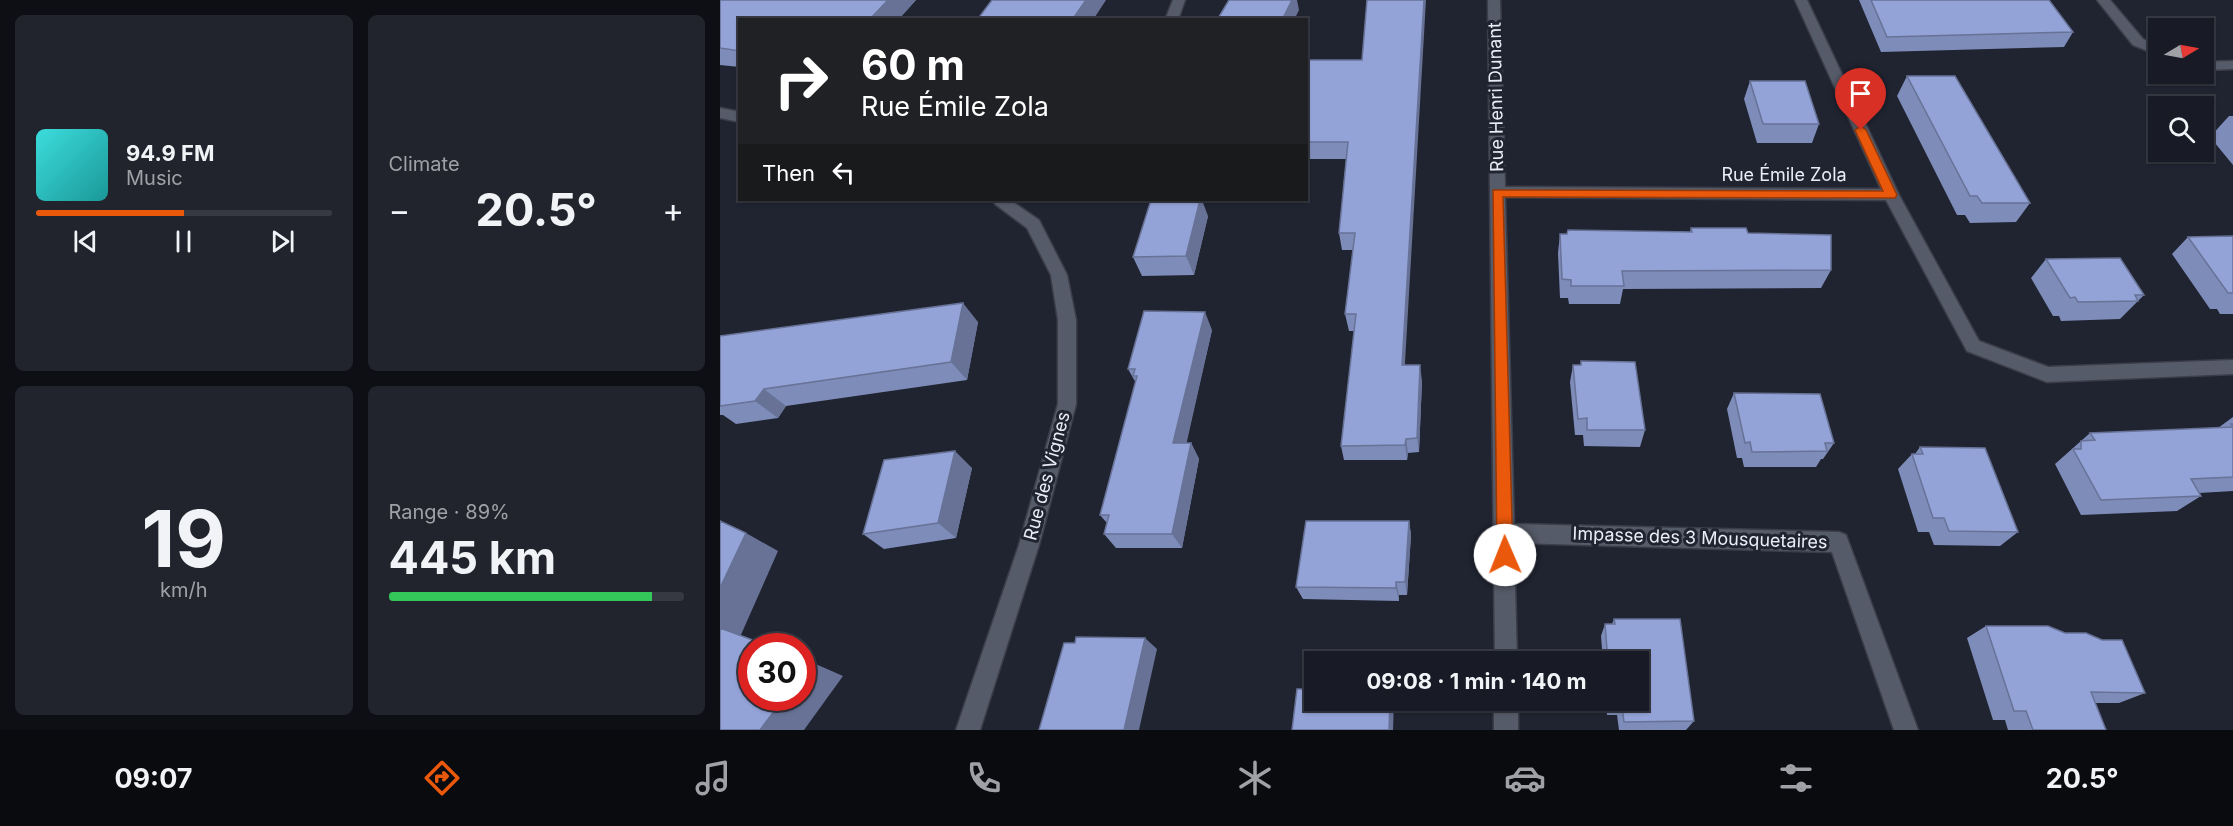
<!DOCTYPE html>
<meta charset="utf-8">
<style>
body{margin:0;font-family:Inter,sans-serif;background:#21242d;color:#f1f3f6;height:100vh;display:flex;flex-direction:column;font-size:22px;white-space:nowrap}
*{box-sizing:border-box;margin:0}
p{font-size:20px;color:#9fa1a7}
.icon{flex:none;width:33px;height:33px;fill:none;stroke:currentColor;stroke-width:2;stroke-linecap:round;stroke-linejoin:round}
.map{position:relative;flex:1;overflow:hidden}
.details{display:flex;flex-direction:column;gap:15px;padding:15px;background:#0d0f14;width:720px}
.details>*{flex:none}
.banner{position:absolute;left:18px;top:18px;width:570px;height:183px;border-radius:0px;box-shadow:0 2px 4px #0004,0 0 0 2px #363942;background:#202124;color:#fff;overflow:hidden}
.needle{width:39px;rotate:80deg}
.tools{position:absolute;left:1428px;top:18px;display:grid;gap:12px}
.tools a{display:grid;place-items:center;width:66px;height:66px;border-radius:0px;background:#181b25;box-shadow:0 2px 4px #0004,0 0 0 2px #363942;font-size:30px}
.speed{position:absolute;left:18px;top:633px;display:flex;gap:12px;font-size:30px;font-weight:700;text-align:center}
.speed>*{display:grid;place-content:center;width:78px;height:78px;border-radius:50%;background:#181b25;box-shadow:0 2px 4px #0004,0 0 0 2px #363942;line-height:1}
.speed .limit{border:9px solid #d22;background:#fff;color:#111}
.pin{position:absolute;display:grid;place-items:center;width:51px;height:51px;color:#fff;margin:-62px -26px;border-radius:50% 50% 50% 0;rotate:-45deg;box-shadow:0 0 6px #0007}
.pin .icon{rotate:45deg}
.me{position:absolute;width:66px;margin:-33px;rotate:359deg;stroke-linejoin:round;filter:drop-shadow(0 0 4px #0008)}
.turn{display:flex;align-items:center;gap:21px;height:126px;padding:0 24px;font-size:27px}
.turn .icon{width:78px;height:78px;stroke-width:2.5}
.turn b{display:block;font-size:42px;line-height:51px}
.then{display:flex;align-items:center;height:57px;padding:0 24px;background:#0003;gap:12px;font-size:22px}
.big{font-size:45px;font-weight:700;line-height:1.1}
.details .tile{flex:1;display:flex;flex-direction:column;justify-content:center;gap:9px;min-width:0;padding:0 21px;border-radius:9px;background:#21242d}
.details .dial{align-items:center;gap:0}
.dial b{font-size:78px;line-height:1}
.song{display:flex;align-items:center;gap:18px}
.cover{width:72px;height:72px;border-radius:9px;background:linear-gradient(135deg,hsl(180 70% 55%),hsl(180 70% 35%))}
.played{height:6px;border-radius:3px;background:linear-gradient(90deg,#ea580c 50%,#363942 50%)}
.keys{display:flex;justify-content:space-around;direction:ltr}
.heat{display:flex;justify-content:space-between;align-items:center;font-size:33px;direction:ltr}
.charge{height:9px;border-radius:4px;background:linear-gradient(90deg,#34c759 89%,#363942 0)}
.details .tiles{flex:1;display:grid;gap:15px;grid-template-columns:repeat(2,1fr)}
.trip{position:absolute;left:584px;top:651px;width:345px;height:60px;border-radius:0px;background:#181b25;box-shadow:0 2px 4px #0004,0 0 0 2px #363942;font-weight:700;line-height:60px;text-align:center}
.menu{display:flex;height:96px;justify-content:space-around;align-items:center;background:#0a0b0f;color:#9fa1a7}
.menu .icon{width:42px;height:42px}
.menu .on{color:#ea580c}
.menu b{font-size:27px;color:#f1f3f6}
main{display:flex;flex:1;min-height:0}
.map>svg:first-child{display:block}
</style>
<main>
<section class="details">
<div class="tiles">
<div class="tile">
<div class="song"><i class="cover"></i><div><b>94.9 FM</b><p>Music</p></div></div>
<div class="played"></div>
<div class="keys"><svg class="icon" aria-label="previous" viewBox="0 0 24 24"><path d="M18 5L8 12l10 7zM5 5v14"/></svg><svg class="icon" aria-label="pause" viewBox="0 0 24 24"><path d="M8 5v14M16 5v14"/></svg><svg class="icon" aria-label="next" viewBox="0 0 24 24"><path d="M6 5l10 7-10 7zM19 5v14"/></svg></div>
</div>
<div class="tile"><p>Climate</p>
<div class="heat"><a>−</a><b class="big">20.5°</b><a>+</a></div>
</div>
<div class="tile dial"><b>19</b><p>km/h</p></div>
<div class="tile"><p>Range · 89%</p><b class="big">445 km</b><div class="charge"></div></div>
</div>
</section>
<div class="map">
<svg width="1513" height="730" viewBox="0 0 1513 730">
<rect width="100%" height="100%" fill="#202431"/>
<g fill="none" stroke-linecap="round" stroke-linejoin="round">
<defs>
<path id="street" d="M 453,0 L 465,0 L 458,20 L 445,20 Z
M 768,0 L 780,0 L 785,187 L 1161,189 L 1075,0 L 1087,0 L 1179,195 L 1259,341 L 1328,367 L 1513,360 L 1513,374 L 1327,382 L 1247,351 L 1166,200 L 785,197 L 794,524 L 1119,532 L 1126,535 L 1198,730 L 1174,730 L 1112,552 L 794,543 L 797,662 L 775,662 Z
M 1377,0 L 1390,0 L 1423,39 L 1438,46 L 1438,55 L 1413,45 Z
M 1513,61 L 1513,69 L 1484,70 L 1484,62 Z
M 0,108 L 20,112 L 20,122 L 0,118 Z
M 273,200 L 290,200 L 319,220 L 347,275 L 356,320 L 356,404 L 319,545 L 260,730 L 236,730 L 299,545 L 338,404 L 338,320 L 331,275 L 307,228 L 275,204 Z
M 774,700 L 798,700 L 798,730 L 774,730 Z"/>
</defs>
<use href="#street" stroke="#3b3e49" stroke-width="3"/>
<use href="#street" fill="#565b69" fill-rule="evenodd"/>
</g>
<path fill="#7e8cb9" d="M 0,0 L 196,0 L 178,20 L 20,20 L 20,67 L 0,65 Z
M 1139,0 L 1329,0 L 1353,32 L 1344,47 L 1161,52 Z
M 586,60 L 642,60 L 685,365 L 702,381 L 699,452 L 688,453 L 687,460 L 624,460 L 621,446 L 634,331 L 629,331 L 625,314 L 633,250 L 622,250 L 619,233 L 626,159 L 586,159 Z
M 1187,76 L 1310,203 L 1296,222 L 1250,223 L 1245,215 L 1237,215 L 1177,96 Z
M 1030,81 L 1099,124 L 1092,143 L 1037,143 L 1024,99 Z
M 1509,116 L 1513,116 L 1513,165 L 1490,137 Z
M 488,216 L 474,275 L 422,276 L 413,257 Z
M 971,228 L 1028,233 L 1111,270 L 1101,288 L 903,289 L 900,304 L 849,304 L 848,298 L 840,298 L 838,253 L 840,234 L 970,232 Z
M 1513,236 L 1513,314 L 1500,314 L 1497,309 L 1490,309 L 1452,254 L 1468,237 Z
M 1326,259 L 1424,295 L 1400,319 L 1341,321 L 1339,316 L 1333,316 L 1311,278 Z
M 258,322 L 247,380 L 66,406 L 58,418 L 16,424 L 3,415 L 0,415 L 0,336 Z
M 492,330 L 466,443 L 471,443 L 479,459 L 462,548 L 396,548 L 384,534 L 387,523 L 380,515 L 416,383 L 408,369 Z
M 861,361 L 925,430 L 920,447 L 864,446 L 863,435 L 855,435 L 850,382 L 853,365 L 861,365 Z
M 1014,393 L 1114,443 L 1103,459 L 1101,459 L 1096,467 L 1024,467 L 1022,458 L 1017,458 L 1007,409 Z
M 1513,417 L 1513,491 L 1479,493 L 1481,496 L 1457,511 L 1361,515 L 1335,464 L 1370,433 L 1498,428 Z
M 1200,447 L 1298,532 L 1280,546 L 1214,545 L 1209,532 L 1198,532 L 1178,469 L 1192,454 L 1195,454 Z
M 252,468 L 236,538 L 164,549 L 143,534 Z
M 689,521 L 691,535 L 687,595 L 679,595 L 679,601 L 583,599 L 576,587 Z
M 894,619 L 974,721 L 966,730 L 899,730 L 897,715 L 887,715 L 886,700 L 918,700 L 918,662 L 883,662 L 881,636 L 885,624 L 892,624 Z
M 1266,626 L 1425,693 L 1399,703 L 1375,703 L 1386,730 L 1288,730 L 1285,720 L 1273,720 L 1247,638 Z"/>
<path fill="#677296" d="M 168,0 L 196,0 L 178,20 L 149,20 Z
M 366,0 L 386,0 L 373,20 L 352,20 Z
M 572,0 L 577,0 L 579,10 L 574,20 L 562,20 Z
M 704,0 L 706,0 L 684,380 L 682,365 Z
M 480,200 L 482,200 L 488,216 L 474,275 L 466,256 Z
M 243,303 L 258,322 L 247,380 L 231,362 Z
M 485,312 L 492,330 L 463,459 L 453,443 Z
M 700,365 L 702,381 L 699,452 L 697,438 Z
M 44,389 L 66,406 L 58,418 L 35,401 Z
M 686,439 L 688,453 L 687,460 L 685,445 Z
M 471,443 L 479,459 L 462,548 L 452,534 Z
M 235,451 L 252,468 L 236,538 L 218,523 Z
M 689,521 L 691,535 L 687,595 L 685,582 Z
M 26,533 L 58,551 L 20,637 L 0,629 L 0,588 Z
M 676,582 L 679,595 L 679,601 L 676,588 Z
M 425,638 L 437,649 L 419,730 L 404,730 Z
M 91,662 L 123,676 L 84,730 L 40,730 L 64,698 L 82,698 L 82,673 Z
M 670,700 L 674,700 L 673,730 L 669,730 Z"/>
<path fill="#93a3d7" stroke="#677296" stroke-width="1.5" d="M 0,0 L 168,0 L 149,20 L 20,20 L 20,51 L 0,48 Z
M 272,0 L 366,0 L 352,20 L 257,20 Z
M 509,0 L 572,0 L 562,20 L 497,20 Z
M 647,0 L 704,0 L 682,365 L 700,365 L 697,438 L 686,439 L 685,445 L 621,446 L 636,314 L 625,314 L 635,233 L 619,233 L 628,142 L 586,142 L 586,60 L 642,60 Z
M 1151,0 L 1329,0 L 1353,32 L 1167,37 Z
M 1187,76 L 1235,76 L 1310,203 L 1262,203 L 1257,196 L 1250,196 Z
M 1030,81 L 1085,81 L 1099,124 L 1043,124 Z
M 431,200 L 480,200 L 466,256 L 413,257 Z
M 971,228 L 1026,228 L 1028,233 L 1111,235 L 1111,270 L 902,271 L 904,286 L 851,286 L 851,280 L 842,279 L 840,234 L 847,234 L 848,230 L 972,232 Z
M 1513,236 L 1513,293 L 1508,293 L 1468,237 Z
M 1400,258 L 1424,295 L 1415,295 L 1418,301 L 1358,302 L 1355,297 L 1350,298 L 1326,259 Z
M 243,303 L 231,362 L 44,389 L 35,401 L 0,406 L 0,336 Z
M 424,311 L 485,312 L 453,443 L 471,443 L 452,534 L 384,534 L 389,515 L 380,515 L 417,376 L 413,376 L 415,369 L 408,369 Z
M 861,361 L 915,362 L 925,430 L 867,430 L 867,418 L 858,419 L 853,365 L 861,365 Z
M 1014,393 L 1100,394 L 1114,443 L 1105,443 L 1107,451 L 1032,452 L 1030,442 L 1025,443 Z
M 1511,424 L 1513,424 L 1513,477 L 1471,479 L 1481,496 L 1381,500 L 1353,449 L 1361,449 L 1361,441 L 1375,440 L 1370,433 L 1513,427 Z
M 1200,447 L 1265,448 L 1298,532 L 1229,531 L 1224,518 L 1213,518 L 1192,454 L 1203,454 Z
M 235,451 L 218,523 L 143,534 L 164,460 Z
M 0,521 L 26,533 L 0,588 Z
M 586,521 L 689,521 L 685,582 L 676,582 L 676,588 L 576,587 Z
M 894,619 L 960,619 L 974,721 L 904,722 L 902,706 L 892,705 L 892,700 L 918,700 L 918,662 L 888,662 L 885,624 L 895,624 Z
M 1266,626 L 1328,626 L 1345,633 L 1366,633 L 1382,640 L 1402,640 L 1425,693 L 1371,692 L 1386,730 L 1313,730 L 1306,711 L 1294,711 Z
M 0,628 L 49,646 L 32,646 L 32,698 L 64,698 L 40,730 L 0,730 Z
M 356,637 L 425,638 L 404,730 L 319,730 L 344,643 L 355,643 Z
M 82,659 L 91,662 L 82,673 Z
M 577,689 L 594,689 L 594,700 L 670,700 L 669,730 L 572,730 Z"/>
<path fill="#ea580c" stroke="#983908" stroke-width="1.5" d="M 1141,126 L 1146,130 L 1177,195 L 1175,198 L 783,197 L 793,555 L 791,560 L 785,562 L 779,560 L 777,555 L 773,190 L 1163,191 L 1135,130 Z"/>
<g text-anchor="middle" stroke-width="6" stroke-linejoin="round" paint-order="stroke">
<g font-size="18" fill="#eaedf5" stroke="#202431">
<text transform="translate(776 97) rotate(-91)" y="6">Rue Henri Dunant</text>
<text x="1064" y="181">Rue Émile Zola</text>
<text transform="translate(327 476) rotate(-75)" y="6">Rue des Vignes</text>
<text transform="translate(980 538) rotate(2)" y="6">Impasse des 3 Mousquetaires</text>
</g>
</g>
</svg>
<div class="tools">
<a><svg class="needle" viewBox="-14 -14 28 28"><path d="M0-13l5 13h-10z" fill="#e53935"/><path d="M0 13l5-13h-10z" fill="#9fa1a7"/></svg></a>
<a><svg class="icon" aria-label="search" viewBox="0 0 24 24"><circle cx="10" cy="10" r="6"/><path d="M15 15l6 6"/></svg></a>
</div>
<div class="speed"><div class="limit">30</div></div>
<div class="pin" style="left:1141px;top:130px;background:#d93025"><svg class="icon" aria-label="arrive" viewBox="0 0 24 24"><path d="M6 21V4h12l-3 4 3 4H6"/></svg></div>
<svg class="me" style="left:785px;top:555px" viewBox="-20 -20 40 40"><circle r="19" fill="#fff"/><path d="M0-13L10 11 0 6-10 11z" fill="#ea580c"/></svg>
<div class="trip">09:08 · 1 min · 140 m</div>
<div class="banner">
<div class="turn"><svg class="icon" aria-label="right" viewBox="0 0 24 24"><path d="M7 20v-9h11M14 6l5 5-5 5"/></svg><div><b>60 m</b>Rue Émile Zola</div></div>
<div class="then">Then<svg class="icon" aria-label="left" viewBox="0 0 24 24"><path d="M17 20v-9H6M10 6l-5 5 5 5"/></svg></div>
</div>
</div>
</main>
<nav class="menu">
<b>09:07</b>
<svg class="icon on" aria-label="directions" viewBox="0 0 24 24"><path d="M12 3l9 9-9 9-9-9zM9 14v-3h6M13 9l2 2-2 2"/></svg>
<svg class="icon" aria-label="music" viewBox="0 0 24 24"><path d="M9 18V5l10-2v13"/><circle cx="6" cy="18" r="3"/><circle cx="16" cy="16" r="3"/></svg>
<svg class="icon" aria-label="phone" viewBox="0 0 24 24"><path d="M5 4h4l2 5-3 2q2 4 5 5l2-3 5 2v4C11 20 4 13 5 4z"/></svg>
<svg class="icon" aria-label="climate" viewBox="0 0 24 24"><path d="M12 3v18M4 7l16 10M4 17L20 7"/></svg>
<svg class="icon" aria-label="car" viewBox="0 0 24 24"><path d="M5 17H2v-5l4-1 3-4h7l3 4 3 1v5h-3M9 17h6M6 11h13"/><circle cx="7" cy="17" r="2"/><circle cx="17" cy="17" r="2"/></svg>
<svg class="icon" aria-label="filters" viewBox="0 0 24 24"><path d="M4 7h16M4 17h16"/><circle cx="9" cy="7" r="2"/><circle cx="15" cy="17" r="2"/></svg>
<b>20.5°</b>
</nav>
